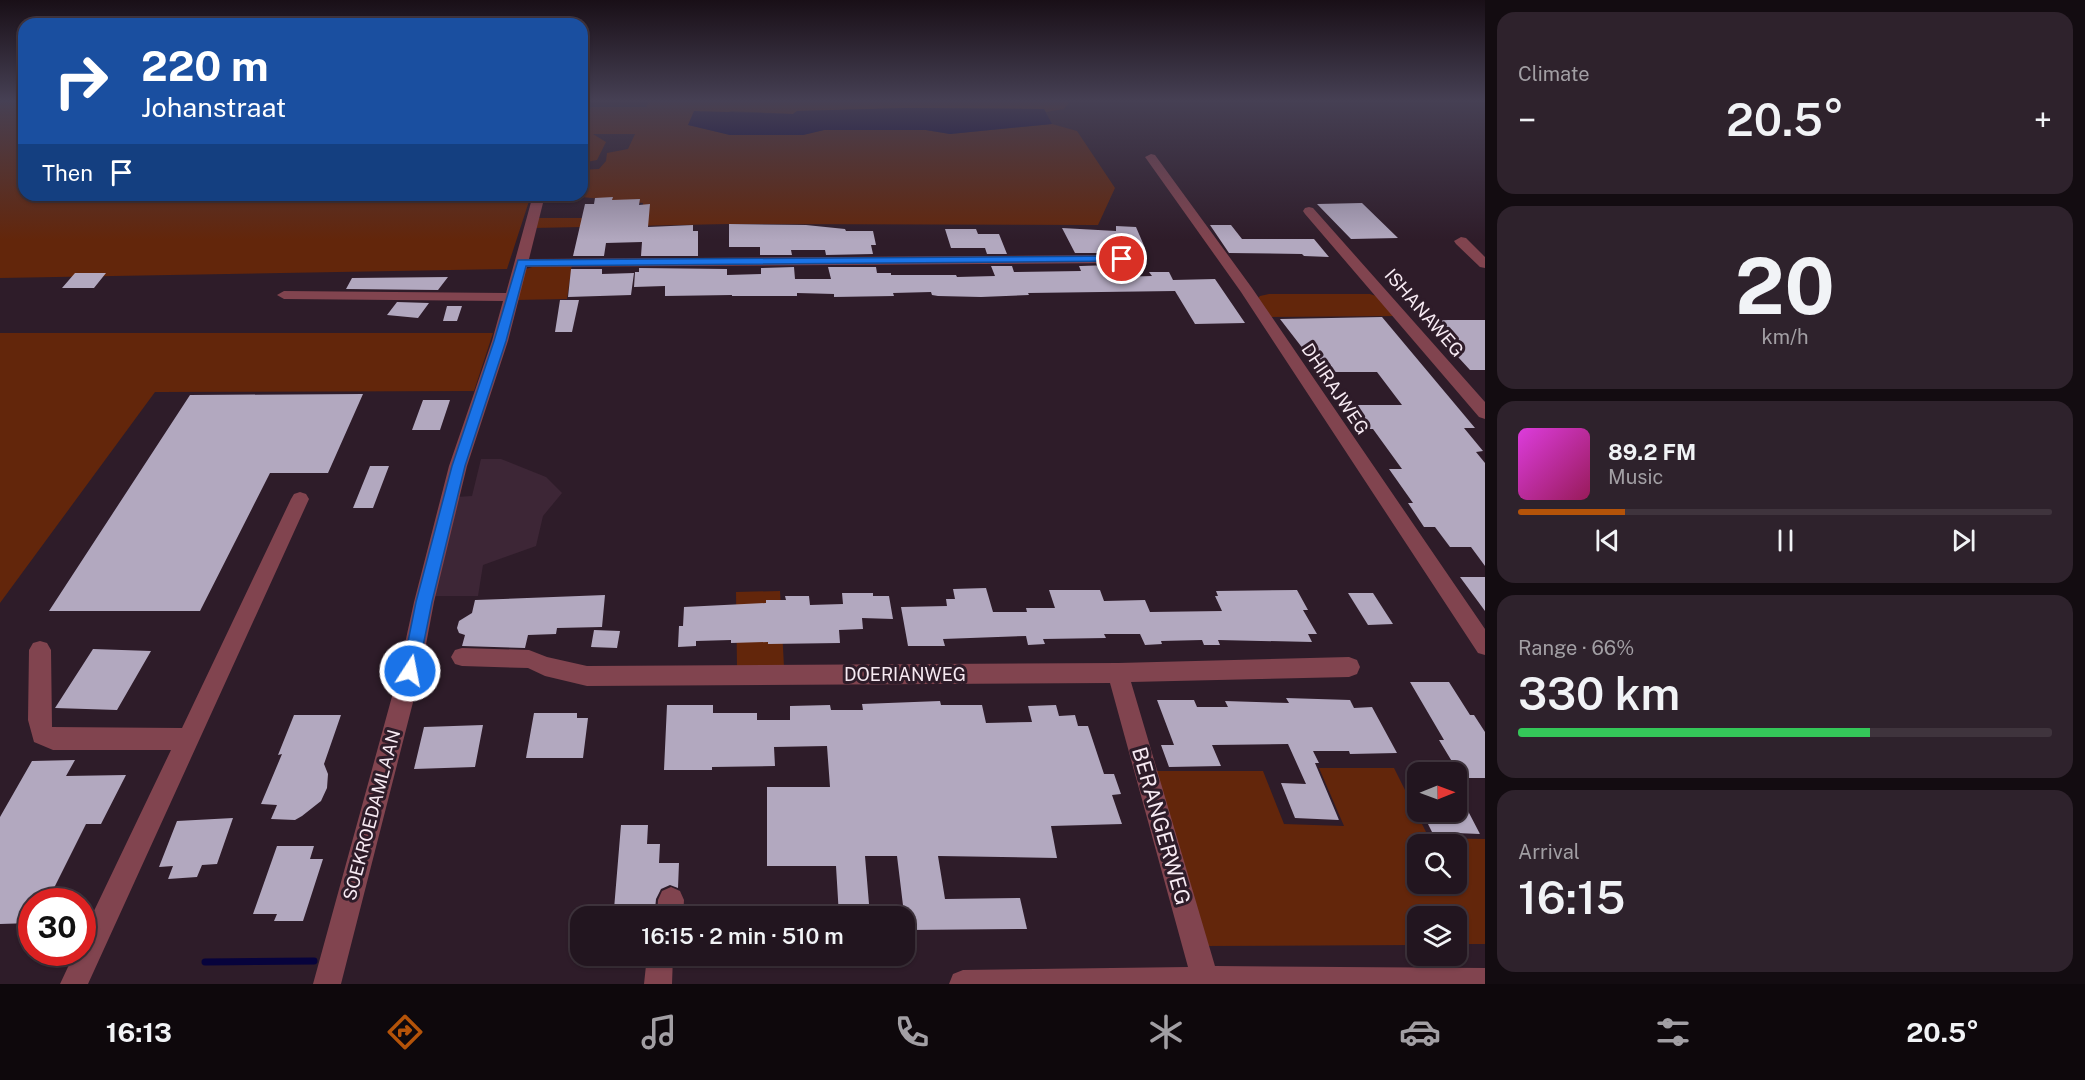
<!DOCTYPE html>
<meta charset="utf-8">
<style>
body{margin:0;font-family:"Public Sans",sans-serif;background:#2e222c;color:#f1f3f6;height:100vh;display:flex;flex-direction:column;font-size:22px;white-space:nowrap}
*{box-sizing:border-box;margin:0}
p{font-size:20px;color:#a29fa4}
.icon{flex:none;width:33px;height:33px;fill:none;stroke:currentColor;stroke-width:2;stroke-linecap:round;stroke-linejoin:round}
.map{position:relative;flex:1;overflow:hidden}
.side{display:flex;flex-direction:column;gap:12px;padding:12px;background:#130c11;width:600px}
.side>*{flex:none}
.guide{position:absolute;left:18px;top:18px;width:570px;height:183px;border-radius:18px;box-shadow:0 2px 4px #0004,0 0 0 2px #3f343d;background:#1a4fa0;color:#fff;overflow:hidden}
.needle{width:39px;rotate:89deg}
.tools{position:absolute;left:1407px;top:762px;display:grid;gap:12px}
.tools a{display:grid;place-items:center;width:60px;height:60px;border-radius:12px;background:#22151f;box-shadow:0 2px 4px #0004,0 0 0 2px #3f343d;font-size:30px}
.speed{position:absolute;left:18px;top:888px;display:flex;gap:12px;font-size:30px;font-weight:700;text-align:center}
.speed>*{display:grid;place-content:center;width:78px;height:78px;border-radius:50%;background:#22151f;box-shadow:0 2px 4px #0004,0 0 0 2px #3f343d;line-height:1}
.speed .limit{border:9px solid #d22;background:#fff;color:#111}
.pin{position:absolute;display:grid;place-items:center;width:51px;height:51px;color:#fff;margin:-26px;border:3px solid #fff;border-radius:50%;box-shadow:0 2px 6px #0007}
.me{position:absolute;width:66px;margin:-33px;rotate:11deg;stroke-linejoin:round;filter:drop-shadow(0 0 4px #0008)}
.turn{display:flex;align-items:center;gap:21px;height:126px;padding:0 24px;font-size:27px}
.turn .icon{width:78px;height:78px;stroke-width:2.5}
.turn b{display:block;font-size:42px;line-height:51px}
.then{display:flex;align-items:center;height:57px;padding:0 24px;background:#0003;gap:12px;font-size:22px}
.big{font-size:45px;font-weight:600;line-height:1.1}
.side .tile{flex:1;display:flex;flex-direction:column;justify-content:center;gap:9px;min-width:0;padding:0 21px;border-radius:18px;background:#2e222c}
.side .dial{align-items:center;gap:0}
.dial b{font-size:78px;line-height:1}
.song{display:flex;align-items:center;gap:18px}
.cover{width:72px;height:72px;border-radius:9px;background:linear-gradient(135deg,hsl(300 70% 55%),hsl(330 70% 35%))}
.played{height:6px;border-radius:3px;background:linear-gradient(90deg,#b45309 20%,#3f343d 20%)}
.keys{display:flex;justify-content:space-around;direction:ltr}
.heat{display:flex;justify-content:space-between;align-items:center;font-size:33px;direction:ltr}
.charge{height:9px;border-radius:4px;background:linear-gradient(90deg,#34c759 66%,#3f343d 0)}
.trip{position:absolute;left:570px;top:906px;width:345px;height:60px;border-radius:18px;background:#22151f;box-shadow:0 2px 4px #0004,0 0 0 2px #3f343d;font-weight:600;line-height:60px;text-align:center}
.tabs{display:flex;height:96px;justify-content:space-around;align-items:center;background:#0e080c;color:#a29fa4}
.tabs .icon{width:42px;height:42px}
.tabs .on{color:#b45309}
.tabs b{font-size:27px;color:#f1f3f6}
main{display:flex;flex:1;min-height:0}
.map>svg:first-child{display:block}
</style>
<main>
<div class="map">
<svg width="1485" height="984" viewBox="0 0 1485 984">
<rect width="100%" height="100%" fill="#2e1c29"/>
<path fill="#3d2636" d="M 481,459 L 501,459 L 546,477 L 562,493 L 543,516 L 536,546 L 483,565 L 478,596 L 435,596 L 456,497 L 472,496 Z"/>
<path fill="#63260b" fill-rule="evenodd" d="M 0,102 L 24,102 L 24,195 L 531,195 L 507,269 L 0,278 Z
M 649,102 L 1070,102 L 1064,109 L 1046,112 L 1044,109 L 906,108 L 797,111 L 793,114 L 731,111 L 689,125 L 730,135 L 803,135 L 824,130 L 926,130 L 950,134 L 1052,124 L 1077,131 L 1115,188 L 1098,225 L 729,224 L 533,228 L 537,218 L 642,218 L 643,203 L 561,195 L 582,195 L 582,170 L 599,169 L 606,161 L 607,153 L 628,149 L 635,134 L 593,134 L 606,142 L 597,160 L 582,163 L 582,107 L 646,107 Z
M 572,264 L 567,299 L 515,300 L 526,269 L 535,266 Z
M 1269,294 L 1370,294 L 1379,297 L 1398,316 L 1269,317 L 1256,300 L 1260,296 Z
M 0,333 L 493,333 L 474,391 L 155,392 L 0,603 Z
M 780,591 L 784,667 L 737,668 L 736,592 Z
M 1319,768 L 1394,768 L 1429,838 L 1485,839 L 1485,944 L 1457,944 L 1456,916 L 1418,916 L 1417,945 L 1202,946 L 1154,771 L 1263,771 L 1284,824 L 1344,826 ZM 1418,844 L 1456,844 L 1456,884 L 1418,884 Z"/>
<path fill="#07033c" d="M 906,108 L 1044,109 L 1052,124 L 950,134 L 926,130 L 824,130 L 803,135 L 730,135 L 688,125 L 694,111 L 793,114 L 797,111 Z"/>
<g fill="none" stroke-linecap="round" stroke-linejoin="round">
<path stroke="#07033c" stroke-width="7" d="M 205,962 L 314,961"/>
</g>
<path fill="#b2a8bf" d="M 613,197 L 612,200 L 640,199 L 639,205 L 650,204 L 648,227 L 693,225 L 693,231 L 698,231 L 698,256 L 641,256 L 642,242 L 606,243 L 604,256 L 573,256 L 585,204 L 594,204 L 595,198 Z
M 1362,203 L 1398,238 L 1351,239 L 1317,204 Z
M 729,224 L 806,225 L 845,229 L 846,231 L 873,231 L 876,245 L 871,245 L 873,254 L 826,255 L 825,250 L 791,250 L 792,255 L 760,255 L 760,247 L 729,247 Z
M 1210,225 L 1231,225 L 1242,239 L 1314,239 L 1329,257 L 1304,256 L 1302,254 L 1229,253 Z
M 1116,226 L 1136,227 L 1145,248 L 1099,246 L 1103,253 L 1075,253 L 1062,228 L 1116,231 Z
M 945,229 L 976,229 L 978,234 L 999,234 L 1007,254 L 987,254 L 985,248 L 951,248 Z
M 1110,265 L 1117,277 L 1152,276 L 1149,272 L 1169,272 L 1173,280 L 1215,279 L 1245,323 L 1195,324 L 1175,291 L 1028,293 L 1029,295 L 981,297 L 938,296 L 932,295 L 931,292 L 893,293 L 894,296 L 834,297 L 834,294 L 797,293 L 797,296 L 732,296 L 732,295 L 665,296 L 665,286 L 634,287 L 635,272 L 639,272 L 639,268 L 727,269 L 727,275 L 761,274 L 761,268 L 794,267 L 795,279 L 831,279 L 828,267 L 876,267 L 877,273 L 891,273 L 891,275 L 956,275 L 957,277 L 995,276 L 991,266 L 1012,266 L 1014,272 L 1081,271 L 1079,266 L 1081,266 Z
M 571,269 L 602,269 L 602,274 L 634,273 L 631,295 L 568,297 Z
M 75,273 L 106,273 L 94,288 L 62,288 Z
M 448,277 L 438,290 L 346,289 L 352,278 Z
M 560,300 L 579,300 L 572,332 L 555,332 Z
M 397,302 L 429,303 L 418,318 L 387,315 Z
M 447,306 L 462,306 L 457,321 L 443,321 Z
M 1382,317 L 1475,428 L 1464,428 L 1483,451 L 1476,452 L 1485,463 L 1485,566 L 1471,547 L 1450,547 L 1435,527 L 1424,527 L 1408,503 L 1413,503 L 1389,469 L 1402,469 L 1373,429 L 1369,429 L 1351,405 L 1402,405 L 1377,372 L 1321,372 L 1280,319 Z
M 1448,320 L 1485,320 L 1485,370 L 1470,370 L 1425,321 Z
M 363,394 L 328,473 L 270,473 L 200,611 L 49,611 L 190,395 Z
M 423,400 L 450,400 L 440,430 L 412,430 Z
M 370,466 L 389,466 L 373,508 L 353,508 Z
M 1460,577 L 1485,577 L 1485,611 Z
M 986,588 L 993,612 L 1027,612 L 1026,608 L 1055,608 L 1049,590 L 1100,590 L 1104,601 L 1145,600 L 1150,612 L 1222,611 L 1215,596 L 1218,596 L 1216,591 L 1297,590 L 1308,610 L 1303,610 L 1317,634 L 1308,634 L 1312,642 L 1218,640 L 1220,645 L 1204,645 L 1202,640 L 1161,641 L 1162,644 L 1145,645 L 1140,634 L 1104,634 L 1106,638 L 1043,639 L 1045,644 L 1028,645 L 1026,636 L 943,639 L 945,646 L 908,646 L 901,607 L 947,606 L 946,599 L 955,599 L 953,589 Z
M 842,593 L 873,593 L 873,596 L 889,596 L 893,619 L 862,618 L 863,629 L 839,630 L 840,643 L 768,644 L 768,642 L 731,643 L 731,640 L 696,641 L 696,646 L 678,647 L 679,626 L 683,626 L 684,607 L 766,603 L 766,600 L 786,600 L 785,596 L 809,596 L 810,605 L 843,604 Z
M 1348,593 L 1373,593 L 1393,624 L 1368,625 Z
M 605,595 L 602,627 L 557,628 L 556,634 L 528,635 L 525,648 L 462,646 L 465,635 L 459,633 L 457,628 L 459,621 L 472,613 L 475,600 Z
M 594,630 L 620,631 L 617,648 L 591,647 Z
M 93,649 L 151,651 L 117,710 L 55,708 Z
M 1410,682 L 1449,682 L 1470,715 L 1474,715 L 1485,732 L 1485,778 L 1462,778 L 1439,740 L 1444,740 Z
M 1286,698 L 1350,700 L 1354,708 L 1372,707 L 1397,753 L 1350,754 L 1349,751 L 1313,751 L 1319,763 L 1315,763 L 1339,820 L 1295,818 L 1281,783 L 1306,784 L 1288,744 L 1212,745 L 1221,766 L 1169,767 L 1161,745 L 1174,745 L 1157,700 L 1194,700 L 1197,707 L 1228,707 L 1225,701 L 1289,703 Z
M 940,701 L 941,705 L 982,705 L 986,723 L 1032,722 L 1028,706 L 1056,705 L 1059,716 L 1075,715 L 1078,726 L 1088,726 L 1104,774 L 1114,774 L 1121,794 L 1112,795 L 1122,824 L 1051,826 L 1057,858 L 938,856 L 945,899 L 1020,898 L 1027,929 L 906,930 L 897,856 L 865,856 L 870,916 L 839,916 L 836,866 L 767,866 L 767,787 L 830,787 L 827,746 L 774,747 L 775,766 L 712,767 L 712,770 L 664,770 L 667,705 L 713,705 L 713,713 L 757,713 L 757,720 L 790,720 L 790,706 L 830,705 L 831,710 L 863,710 L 862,704 Z
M 534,713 L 577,713 L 577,718 L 588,718 L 583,758 L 526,758 Z
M 294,715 L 341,715 L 324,764 L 328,774 L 327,788 L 321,801 L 302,816 L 295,820 L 271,819 L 277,805 L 261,804 L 282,754 L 278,755 Z
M 483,725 L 475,767 L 414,769 L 424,727 Z
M 75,760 L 66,776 L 126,775 L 101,824 L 86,824 L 47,902 L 32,902 L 32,923 L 0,924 L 0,817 L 32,761 Z
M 1468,811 L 1480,834 L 1432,832 L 1422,812 Z
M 233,818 L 217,864 L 202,865 L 197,877 L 168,879 L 173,866 L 159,867 L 177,821 Z
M 621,825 L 648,825 L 647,844 L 660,844 L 659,863 L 679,863 L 678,888 L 670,885 L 661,889 L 656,899 L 655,909 L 614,909 Z
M 277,846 L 314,846 L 310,859 L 323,859 L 303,921 L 274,921 L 277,914 L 253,914 Z"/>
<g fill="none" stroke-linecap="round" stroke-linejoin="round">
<path fill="#81444f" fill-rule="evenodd" d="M 1151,154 L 1155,155 L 1252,288 L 1485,629 L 1485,655 L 1478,653 L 1241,292 L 1145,157 Z
M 533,195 L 545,195 L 529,259 L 1122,255 L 1137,252 L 1144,256 L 1142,259 L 1122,263 L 527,267 L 508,341 L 467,466 L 434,602 L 421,671 L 341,984 L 313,984 L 399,671 L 414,602 L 449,466 L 492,341 L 503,301 L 284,299 L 277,295 L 284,291 L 506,293 Z
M 1309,207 L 1313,208 L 1485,402 L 1485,419 L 1479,417 L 1305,214 L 1303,211 L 1305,208 Z
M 1461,237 L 1466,238 L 1485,257 L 1485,268 L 1480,267 L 1456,244 L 1454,241 Z
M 300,492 L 306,494 L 309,499 L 88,984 L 60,984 L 75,952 L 82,952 L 82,936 L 171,750 L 53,750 L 34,742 L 28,720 L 29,650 L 33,643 L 40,641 L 47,643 L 51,650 L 52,727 L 182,728 L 291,499 L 294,494 Z
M 462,648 L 529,650 L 547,657 L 587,666 L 1118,663 L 1349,657 L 1357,660 L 1360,667 L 1357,674 L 1349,677 L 1131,682 L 1215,966 L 1485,968 L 1485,984 L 949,984 L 953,974 L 963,970 L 1188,967 L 1110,683 L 587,686 L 545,676 L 528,668 L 462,666 L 455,664 L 451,657 L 455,650 Z
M 671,887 L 680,891 L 684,900 L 683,916 L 657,916 L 658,900 L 662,891 Z
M 647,956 L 673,956 L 672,984 L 644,984 Z"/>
</g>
<linearGradient id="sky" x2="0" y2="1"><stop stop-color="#190f17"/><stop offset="0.42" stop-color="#464054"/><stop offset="1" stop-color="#464054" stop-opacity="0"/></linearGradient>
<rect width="1485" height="240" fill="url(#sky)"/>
<path fill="#1a73e8" stroke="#114b97" stroke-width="1.5" d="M 1122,256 L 1127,259 L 1125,261 L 526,266 L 506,341 L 465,466 L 432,602 L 418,671 L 416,676 L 410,678 L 404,676 L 402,671 L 416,602 L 452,466 L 494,341 L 518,260 Z"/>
<g text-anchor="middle" stroke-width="6" stroke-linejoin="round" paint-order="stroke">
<g font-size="18" fill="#f7eaf3" stroke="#2e1c29">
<text transform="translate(1424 313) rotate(49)" y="6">ISHANAWEG</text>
<text transform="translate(1335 389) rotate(56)" y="6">DHIRAJWEG</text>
<text x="905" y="681">DOERIANWEG</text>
<text transform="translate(372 815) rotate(-75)" y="6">SOEKROEDAMLAAN</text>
</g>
<g font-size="21" fill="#f7eaf3" stroke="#2e1c29">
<text transform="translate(1161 826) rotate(74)" y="7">BERANGERWEG</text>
</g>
</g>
</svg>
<div class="tools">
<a><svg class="needle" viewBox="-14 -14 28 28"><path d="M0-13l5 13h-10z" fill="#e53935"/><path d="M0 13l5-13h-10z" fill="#a29fa4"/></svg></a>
<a><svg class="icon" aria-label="search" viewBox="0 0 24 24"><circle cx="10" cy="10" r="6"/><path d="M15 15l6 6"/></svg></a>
<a><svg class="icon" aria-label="layers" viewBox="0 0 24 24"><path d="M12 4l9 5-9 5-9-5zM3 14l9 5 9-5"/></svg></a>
</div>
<div class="speed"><div class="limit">30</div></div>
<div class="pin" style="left:1122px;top:259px;background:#d93025"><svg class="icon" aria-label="arrive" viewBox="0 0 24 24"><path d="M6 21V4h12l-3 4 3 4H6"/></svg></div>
<svg class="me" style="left:410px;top:671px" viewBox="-20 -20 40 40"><circle r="17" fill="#1a73e8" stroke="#fff" stroke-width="3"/><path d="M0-11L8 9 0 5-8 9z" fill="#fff"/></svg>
<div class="trip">16:15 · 2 min · 510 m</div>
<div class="guide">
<div class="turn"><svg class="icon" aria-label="right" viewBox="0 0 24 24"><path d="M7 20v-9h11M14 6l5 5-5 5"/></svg><div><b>220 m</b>Johanstraat</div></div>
<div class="then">Then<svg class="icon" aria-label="arrive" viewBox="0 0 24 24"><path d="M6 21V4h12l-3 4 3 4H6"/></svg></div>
</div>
</div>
<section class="side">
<div class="tile"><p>Climate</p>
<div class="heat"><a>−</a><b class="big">20.5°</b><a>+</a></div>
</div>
<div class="tile dial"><b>20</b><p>km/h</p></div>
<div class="tile">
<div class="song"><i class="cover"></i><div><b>89.2 FM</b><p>Music</p></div></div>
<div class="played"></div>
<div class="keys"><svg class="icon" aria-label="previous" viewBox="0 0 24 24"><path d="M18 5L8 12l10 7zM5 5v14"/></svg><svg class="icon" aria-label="pause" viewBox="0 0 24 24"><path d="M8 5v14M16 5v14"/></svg><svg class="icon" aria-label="next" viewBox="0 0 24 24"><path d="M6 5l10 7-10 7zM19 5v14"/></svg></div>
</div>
<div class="tile"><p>Range · 66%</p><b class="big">330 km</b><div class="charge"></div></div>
<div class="tile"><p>Arrival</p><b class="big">16:15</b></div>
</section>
</main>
<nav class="tabs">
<b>16:13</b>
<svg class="icon on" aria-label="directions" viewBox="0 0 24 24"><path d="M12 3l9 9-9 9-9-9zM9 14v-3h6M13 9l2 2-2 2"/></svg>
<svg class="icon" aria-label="music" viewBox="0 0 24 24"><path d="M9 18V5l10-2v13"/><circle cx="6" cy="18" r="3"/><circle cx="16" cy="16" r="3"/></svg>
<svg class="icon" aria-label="phone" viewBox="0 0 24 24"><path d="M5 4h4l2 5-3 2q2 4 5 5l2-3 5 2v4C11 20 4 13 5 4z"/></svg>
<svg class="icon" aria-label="climate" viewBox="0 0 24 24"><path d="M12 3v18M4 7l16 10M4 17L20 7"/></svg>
<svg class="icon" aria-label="car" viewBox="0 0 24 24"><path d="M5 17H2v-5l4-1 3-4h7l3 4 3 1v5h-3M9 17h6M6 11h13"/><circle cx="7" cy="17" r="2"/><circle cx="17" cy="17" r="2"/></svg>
<svg class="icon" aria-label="filters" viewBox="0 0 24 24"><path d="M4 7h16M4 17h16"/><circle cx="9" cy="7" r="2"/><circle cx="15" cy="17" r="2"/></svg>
<b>20.5°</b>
</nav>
